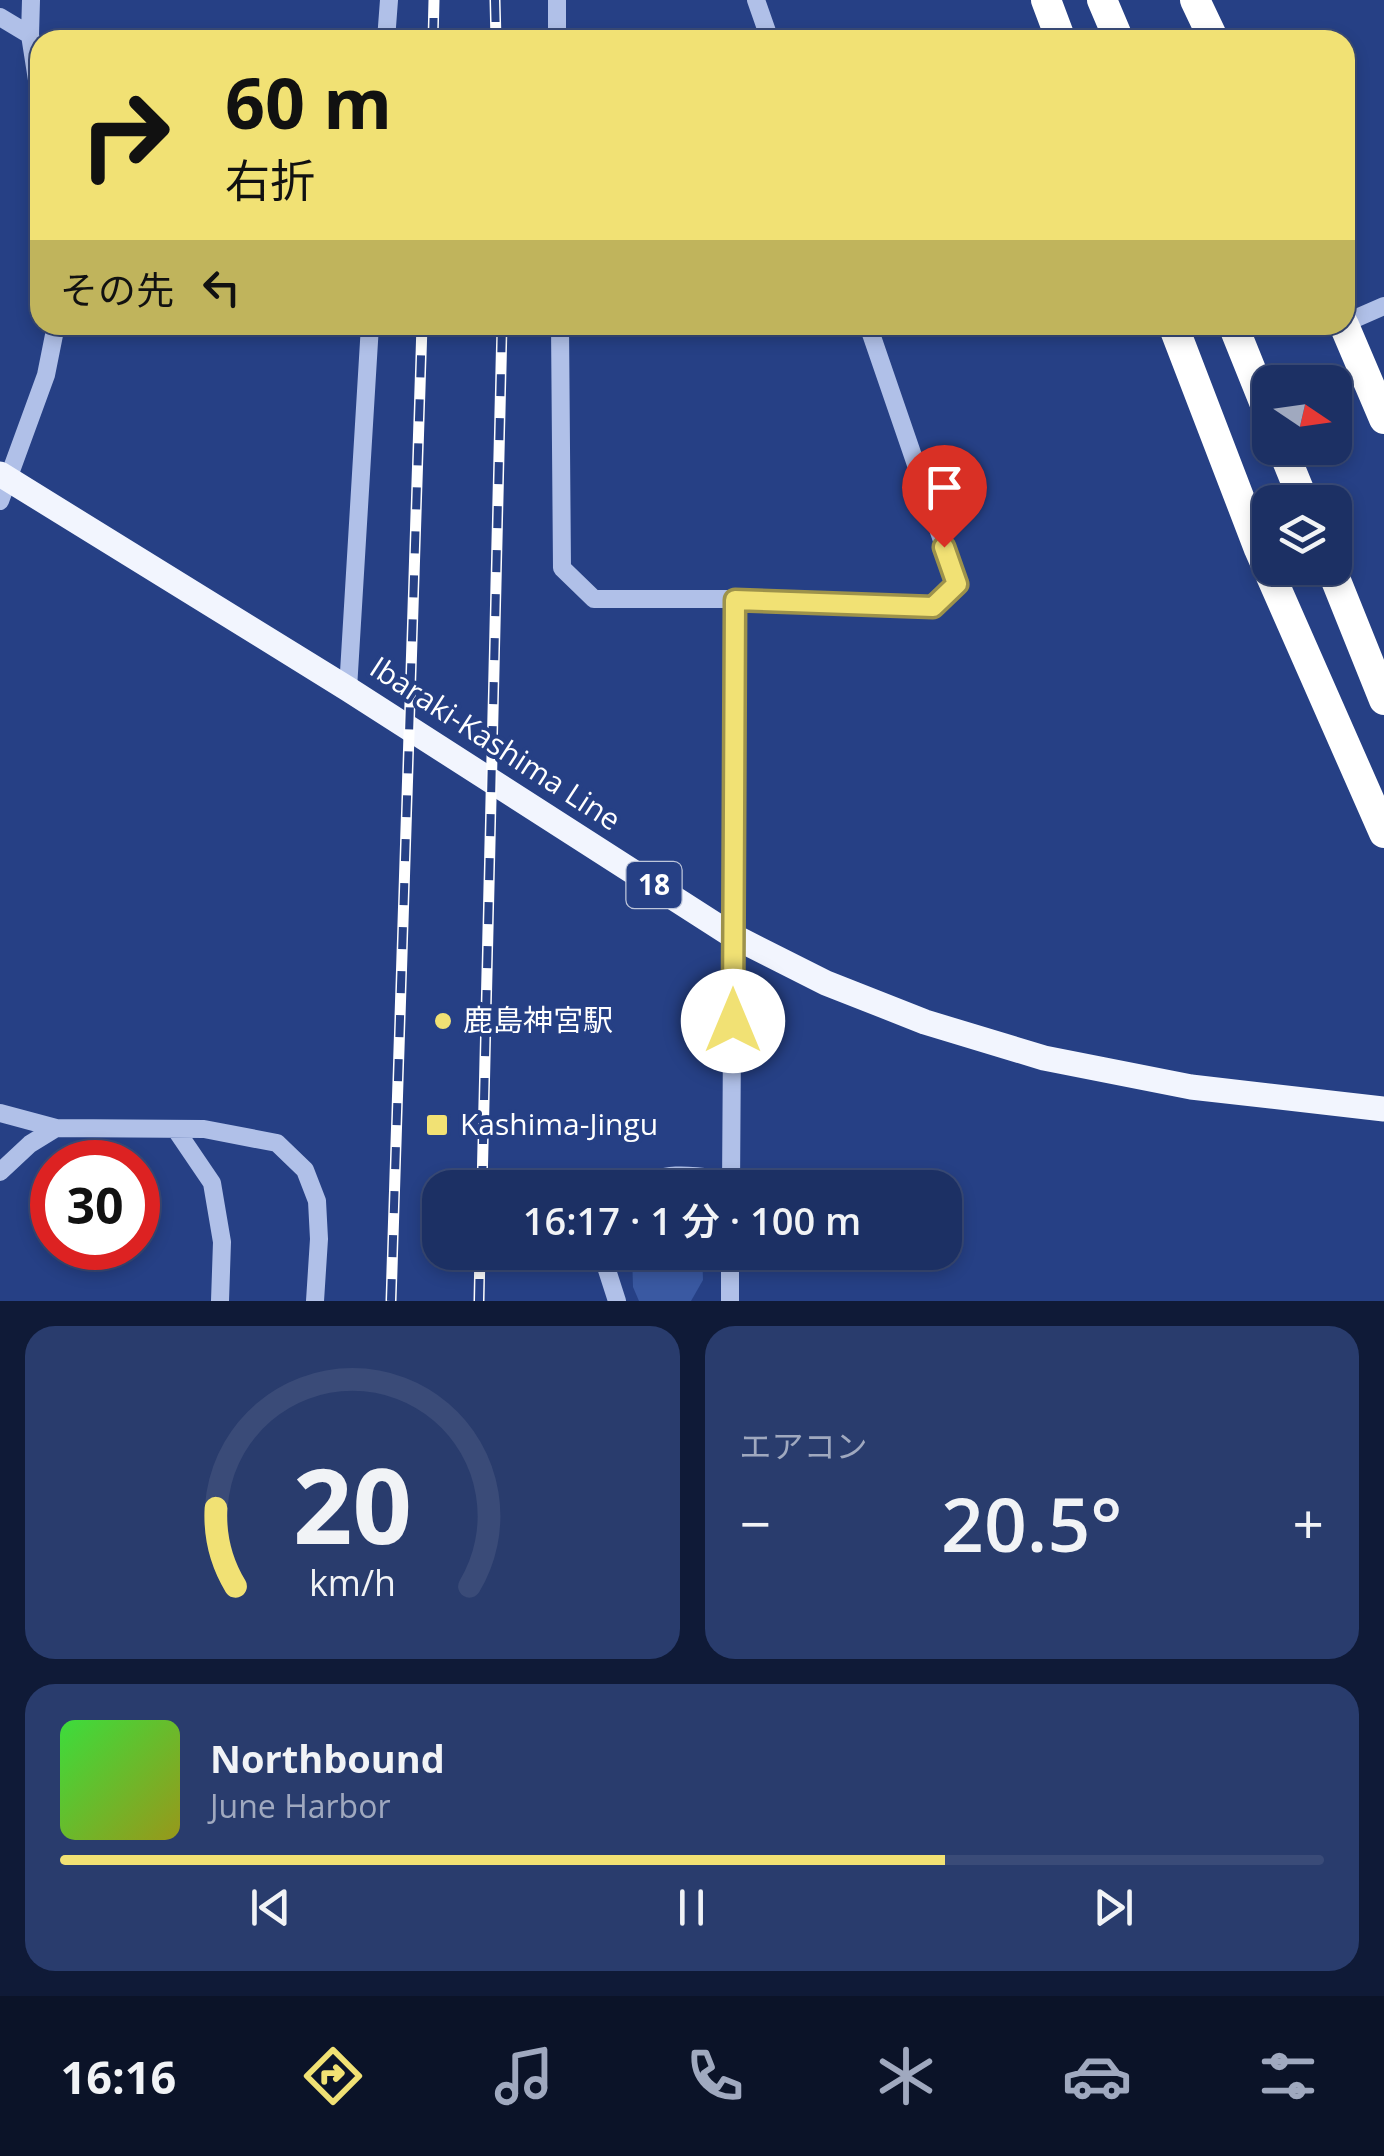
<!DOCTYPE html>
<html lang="ja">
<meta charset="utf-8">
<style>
body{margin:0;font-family:"Open Sans","Noto Sans JP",sans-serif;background:#293c6d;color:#f1f3f6;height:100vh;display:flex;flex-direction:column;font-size:38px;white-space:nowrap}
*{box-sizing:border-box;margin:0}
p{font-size:32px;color:#a0a9bf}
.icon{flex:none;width:55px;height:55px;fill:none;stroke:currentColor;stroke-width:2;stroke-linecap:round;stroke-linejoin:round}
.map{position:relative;height:1301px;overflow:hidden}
.drawer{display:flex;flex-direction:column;gap:25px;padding:25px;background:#0f1a37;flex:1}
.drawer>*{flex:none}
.hud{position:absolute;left:30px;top:30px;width:1325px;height:305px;border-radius:30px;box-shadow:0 5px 15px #0003,0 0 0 2px #3a4b78;background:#f1e174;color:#111;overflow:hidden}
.needle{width:65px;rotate:103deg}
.fabs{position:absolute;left:1252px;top:365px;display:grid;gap:20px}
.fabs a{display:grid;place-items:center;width:100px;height:100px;border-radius:20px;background:#1c3064;box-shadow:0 5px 15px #0003,0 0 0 2px #3a4b78;font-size:50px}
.speed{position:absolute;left:30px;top:1140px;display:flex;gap:20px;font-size:50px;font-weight:700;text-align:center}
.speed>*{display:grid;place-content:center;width:130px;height:130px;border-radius:50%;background:#1c3064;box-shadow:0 5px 15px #0003,0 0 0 2px #3a4b78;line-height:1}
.speed .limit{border:15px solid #d22;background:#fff;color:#111}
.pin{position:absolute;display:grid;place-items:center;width:85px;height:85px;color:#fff;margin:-102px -42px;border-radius:50% 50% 50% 0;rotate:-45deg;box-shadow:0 0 10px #0007}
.pin .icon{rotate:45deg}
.me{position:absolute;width:110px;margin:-55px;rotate:0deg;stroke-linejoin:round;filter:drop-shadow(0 0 8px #0008)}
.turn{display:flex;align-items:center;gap:35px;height:210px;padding:0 30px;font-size:45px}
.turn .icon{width:130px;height:130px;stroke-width:2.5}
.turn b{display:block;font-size:70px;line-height:85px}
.then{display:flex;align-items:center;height:95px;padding:0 30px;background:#0003;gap:20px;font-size:38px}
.big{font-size:75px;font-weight:600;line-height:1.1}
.drawer .tile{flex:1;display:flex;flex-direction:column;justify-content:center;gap:15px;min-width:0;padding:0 35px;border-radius:30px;background:#293c6d}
.drawer .dial{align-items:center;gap:0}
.dial svg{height:260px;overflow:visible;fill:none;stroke:#3a4b78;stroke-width:7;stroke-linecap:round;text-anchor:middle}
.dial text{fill:#f1f3f6;stroke:none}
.song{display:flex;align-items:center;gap:30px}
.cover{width:120px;height:120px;border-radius:15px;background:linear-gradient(135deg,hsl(120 70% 55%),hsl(60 70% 35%))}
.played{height:10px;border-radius:5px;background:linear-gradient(90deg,#f1e174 70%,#3a4b78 70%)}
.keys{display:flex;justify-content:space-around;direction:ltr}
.heat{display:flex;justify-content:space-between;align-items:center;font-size:55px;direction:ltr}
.drawer .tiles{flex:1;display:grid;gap:25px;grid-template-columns:1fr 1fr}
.tile:last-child{grid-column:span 2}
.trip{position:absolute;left:422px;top:1170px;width:540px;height:100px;border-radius:30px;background:#1c3064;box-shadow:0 5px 15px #0003,0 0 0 2px #3a4b78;font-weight:600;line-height:100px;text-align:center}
.menu{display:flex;height:160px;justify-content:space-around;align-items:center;background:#0b1328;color:#a0a9bf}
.menu .icon{width:70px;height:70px}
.menu .active{color:#f1e174}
.menu b{font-size:45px;color:#f1f3f6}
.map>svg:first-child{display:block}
</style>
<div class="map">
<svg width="1384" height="1301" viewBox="0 0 1384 1301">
<rect width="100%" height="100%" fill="#264085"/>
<path fill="#3a59a2" d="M 632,1253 L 702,1253 L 703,1280 L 691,1301 L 639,1301 L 633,1287 Z"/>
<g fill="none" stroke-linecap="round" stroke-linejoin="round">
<path stroke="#b0c0e8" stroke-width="18" d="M 31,0 L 30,35 L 40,99
M 557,0 L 557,40
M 756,0 L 770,40
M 0,17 L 30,35
M 386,40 L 389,0
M 1345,323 L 1384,306
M 560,325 L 562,568 L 594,599 L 735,599 L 933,607 L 957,584 L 868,325
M 0,501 L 46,375 L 56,325
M 348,689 L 370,325
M 0,1113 L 56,1128 L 204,1129 L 277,1143 L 305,1170 L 317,1201 L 319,1239 L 315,1301
M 176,1130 L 212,1183 L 222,1242 L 220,1301
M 0,1172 L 30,1144 L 56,1128
M 640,1188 C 663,1168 702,1177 731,1180
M 731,1188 L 735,599
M 610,1252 L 607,1270 L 617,1301
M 730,1301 L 730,1252"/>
<path stroke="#f2f5fe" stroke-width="25" d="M 0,474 L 348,689 L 733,936 L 826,983 L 925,1022 L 1044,1058 L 1191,1087 L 1384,1109"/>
<path stroke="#fff" stroke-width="30" d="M 1046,0 L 1061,40
M 1102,0 L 1119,40
M 1195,0 L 1214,40
M 1173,325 L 1259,549 L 1384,833
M 1233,325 L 1270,417
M 1344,325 L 1384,419
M 1282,448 L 1304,502
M 1331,568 L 1384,700"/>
<defs>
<path id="rail" d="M 495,0 L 496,40
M 433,40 L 434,0
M 482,1188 L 502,325
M 391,1301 L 422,325
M 479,1301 L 480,1252"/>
</defs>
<use href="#rail" stroke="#fff" stroke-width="11"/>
<use href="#rail" stroke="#264085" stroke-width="8" stroke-dasharray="22" stroke-linecap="butt"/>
</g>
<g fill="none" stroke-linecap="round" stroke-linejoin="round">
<defs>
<path id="route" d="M 733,1021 L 735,600 L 933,607 L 957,584 L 944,547"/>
</defs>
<use href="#route" stroke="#9d924b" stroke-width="25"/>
<use href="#route" stroke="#f1e174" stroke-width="18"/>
</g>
<g fill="#f1e174" stroke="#264085" stroke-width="4">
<circle cx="443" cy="1021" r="10"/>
<rect x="425" y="1113" width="24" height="24" rx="5"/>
</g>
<g text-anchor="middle" stroke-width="8" stroke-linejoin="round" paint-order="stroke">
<rect fill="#264085" stroke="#bec6da" stroke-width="2.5" x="626.5" y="862" width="55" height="46" rx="8"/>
<g font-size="28" font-weight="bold" fill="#fff">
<text x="654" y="895">18</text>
</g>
<g font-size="30" fill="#fff" stroke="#264085">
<text transform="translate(495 744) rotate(33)" y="10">Ibaraki-Kashima Line</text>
</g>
<g font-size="30" fill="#fff" stroke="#264085" text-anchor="start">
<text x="463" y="1031">鹿島神宮駅</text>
<text x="460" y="1135">Kashima-Jingu</text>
</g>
</g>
</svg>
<div class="fabs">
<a><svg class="needle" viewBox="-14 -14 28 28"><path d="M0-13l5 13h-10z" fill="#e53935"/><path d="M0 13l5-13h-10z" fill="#a0a9bf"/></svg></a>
<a><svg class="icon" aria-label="layers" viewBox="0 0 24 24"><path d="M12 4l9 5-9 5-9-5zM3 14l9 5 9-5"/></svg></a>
</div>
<div class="speed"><div class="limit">30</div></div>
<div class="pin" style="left:944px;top:547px;background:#d93025"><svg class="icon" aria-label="arrive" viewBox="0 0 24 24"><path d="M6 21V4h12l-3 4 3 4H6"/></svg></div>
<svg class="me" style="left:733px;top:1021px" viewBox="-20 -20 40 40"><circle r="19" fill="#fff"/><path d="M0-13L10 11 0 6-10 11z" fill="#f1e174"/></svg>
<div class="trip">16:17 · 1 分 · 100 m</div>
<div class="hud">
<div class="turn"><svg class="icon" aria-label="right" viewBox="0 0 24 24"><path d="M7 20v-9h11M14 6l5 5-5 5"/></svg><div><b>60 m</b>右折</div></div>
<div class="then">その先<svg class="icon" aria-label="left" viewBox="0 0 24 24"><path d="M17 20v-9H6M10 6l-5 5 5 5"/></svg></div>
</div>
</div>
<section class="drawer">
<div class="tiles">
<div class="tile dial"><svg viewBox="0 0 100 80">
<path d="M14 69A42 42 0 1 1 86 69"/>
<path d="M14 69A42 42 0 0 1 8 45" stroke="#f1e174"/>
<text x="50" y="56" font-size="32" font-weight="700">20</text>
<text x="50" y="72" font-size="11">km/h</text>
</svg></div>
<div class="tile"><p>エアコン</p>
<div class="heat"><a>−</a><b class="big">20.5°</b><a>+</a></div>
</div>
<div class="tile">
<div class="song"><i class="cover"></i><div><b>Northbound</b><p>June Harbor</p></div></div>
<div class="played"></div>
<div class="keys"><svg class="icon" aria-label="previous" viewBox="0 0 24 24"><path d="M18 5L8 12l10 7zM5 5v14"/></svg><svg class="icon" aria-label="pause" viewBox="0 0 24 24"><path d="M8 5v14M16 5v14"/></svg><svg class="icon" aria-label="next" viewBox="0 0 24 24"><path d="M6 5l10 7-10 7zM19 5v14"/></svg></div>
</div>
</div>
</section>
<nav class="menu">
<b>16:16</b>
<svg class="icon active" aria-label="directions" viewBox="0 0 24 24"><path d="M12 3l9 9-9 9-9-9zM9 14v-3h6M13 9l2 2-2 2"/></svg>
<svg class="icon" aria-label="music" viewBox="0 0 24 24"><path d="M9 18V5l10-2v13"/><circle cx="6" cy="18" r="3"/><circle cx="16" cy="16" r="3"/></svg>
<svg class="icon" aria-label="phone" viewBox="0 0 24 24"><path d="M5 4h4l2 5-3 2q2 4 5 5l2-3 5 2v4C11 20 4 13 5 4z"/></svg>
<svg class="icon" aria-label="climate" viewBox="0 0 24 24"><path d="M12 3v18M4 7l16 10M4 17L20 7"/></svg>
<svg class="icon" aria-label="car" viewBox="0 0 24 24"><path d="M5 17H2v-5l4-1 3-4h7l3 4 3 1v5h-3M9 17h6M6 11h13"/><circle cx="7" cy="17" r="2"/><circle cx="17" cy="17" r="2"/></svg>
<svg class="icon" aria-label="filters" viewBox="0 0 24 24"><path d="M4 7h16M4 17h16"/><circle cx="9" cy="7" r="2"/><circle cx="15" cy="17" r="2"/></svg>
</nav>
